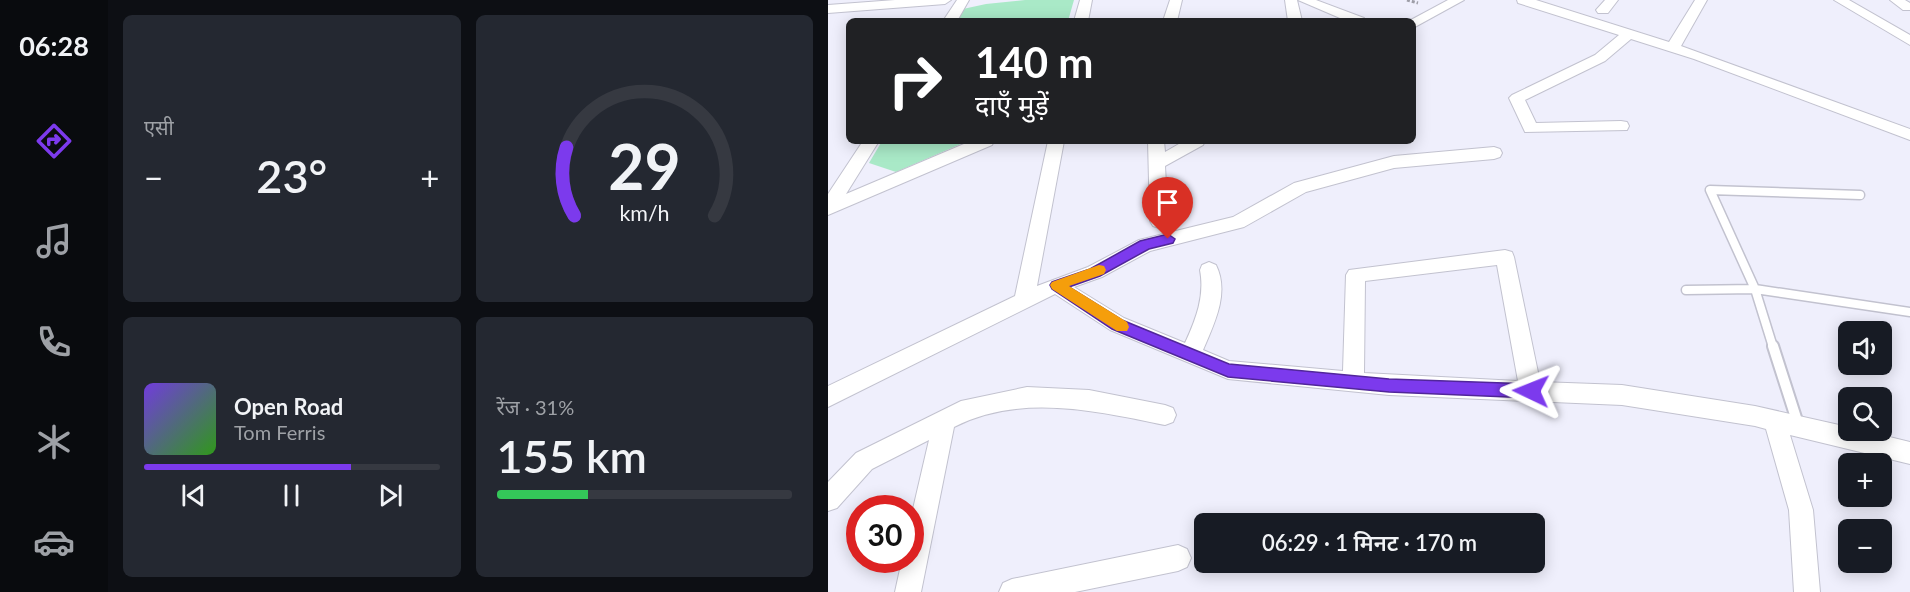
<!DOCTYPE html>
<html lang="hi">
<meta charset="utf-8">
<style>
body{margin:0;font-family:Lato,"Noto Sans Devanagari",sans-serif;background:#242831;color:#f1f3f6;height:100vh;display:flex;flex-direction:column;font-size:22px;white-space:nowrap}
*{box-sizing:border-box;margin:0}
p{font-size:20px;color:#9ea1a6}
.icon{flex:none;width:33px;height:33px;fill:none;stroke:currentColor;stroke-width:2;stroke-linecap:round;stroke-linejoin:round}
.map{position:relative;flex:1;overflow:hidden}
.details{display:flex;flex-direction:column;gap:15px;padding:15px;background:#0d0f14;width:720px}
.details>*{flex:none}
.top-card{position:absolute;left:18px;top:18px;width:570px;height:126px;border-radius:9px;box-shadow:0 3px 15px #0003;background:#202124;color:#fff;overflow:hidden}
.tools{position:absolute;left:1010px;top:321px;display:grid;gap:12px}
.tools a{display:grid;place-items:center;width:54px;height:54px;border-radius:9px;background:#171b24;box-shadow:0 3px 15px #0003;font-size:30px}
.speed{position:absolute;left:18px;top:495px;display:flex;gap:12px;font-size:30px;font-weight:700;text-align:center}
.speed>*{display:grid;place-content:center;width:78px;height:78px;border-radius:50%;background:#171b24;box-shadow:0 3px 15px #0003;line-height:1}
.speed .limit{border:9px solid #d22;background:#fff;color:#111}
.pin{position:absolute;display:grid;place-items:center;width:51px;height:51px;color:#fff;margin:-62px -26px;border-radius:50% 50% 50% 0;rotate:-45deg;box-shadow:0 0 6px #0007}
.pin .icon{rotate:45deg}
.me{position:absolute;width:66px;margin:-33px;rotate:272deg;stroke-linejoin:round;filter:drop-shadow(0 0 4px #0008)}
.turn{display:flex;align-items:center;gap:21px;height:126px;padding:0 30px;font-size:27px}
.turn .icon{width:78px;height:78px;stroke-width:2.5}
.turn b{display:block;font-size:42px;line-height:51px}
.big{font-size:45px;font-weight:600;line-height:1.1}
.details .widget{flex:1;display:flex;flex-direction:column;justify-content:center;gap:9px;min-width:0;padding:0 21px;border-radius:9px;background:#242831}
.details .dial{align-items:center;gap:0}
.dial svg{height:156px;overflow:visible;fill:none;stroke:#363941;stroke-width:7;stroke-linecap:round;text-anchor:middle}
.dial text{fill:#f1f3f6;stroke:none}
.song{display:flex;align-items:center;gap:18px}
.cover{width:72px;height:72px;border-radius:9px;background:linear-gradient(135deg,hsl(260 70% 55%),hsl(110 70% 35%))}
.played{height:6px;border-radius:3px;background:linear-gradient(90deg,#7c3aed 70%,#363941 70%)}
.keys{display:flex;justify-content:space-around;direction:ltr}
.heat{display:flex;justify-content:space-between;align-items:center;font-size:33px;direction:ltr}
.charge{height:9px;border-radius:4px;background:linear-gradient(90deg,#34c759 31%,#363941 0)}
.details .tiles{flex:1;display:grid;gap:15px;grid-template-columns:repeat(2,1fr)}
.trip{position:absolute;left:366px;top:513px;width:351px;height:60px;border-radius:9px;background:#171b24;box-shadow:0 3px 15px #0003;font-weight:600;line-height:60px;text-align:center}
main{display:flex;flex:1;min-height:0}
.dock{display:flex;flex-direction:column;width:108px;justify-content:space-around;align-items:center;background:#090b0e;color:#9ea1a6}
.dock .icon{width:42px;height:42px}
.dock .current{color:#7c3aed}
.dock b{font-size:27px;color:#f1f3f6}
.map>svg:first-child{display:block}
</style>
<main>
<nav class="dock">
<b>06:28</b>
<svg class="icon current" aria-label="directions" viewBox="0 0 24 24"><path d="M12 3l9 9-9 9-9-9zM9 14v-3h6M13 9l2 2-2 2"/></svg>
<svg class="icon" aria-label="music" viewBox="0 0 24 24"><path d="M9 18V5l10-2v13"/><circle cx="6" cy="18" r="3"/><circle cx="16" cy="16" r="3"/></svg>
<svg class="icon" aria-label="phone" viewBox="0 0 24 24"><path d="M5 4h4l2 5-3 2q2 4 5 5l2-3 5 2v4C11 20 4 13 5 4z"/></svg>
<svg class="icon" aria-label="climate" viewBox="0 0 24 24"><path d="M12 3v18M4 7l16 10M4 17L20 7"/></svg>
<svg class="icon" aria-label="car" viewBox="0 0 24 24"><path d="M5 17H2v-5l4-1 3-4h7l3 4 3 1v5h-3M9 17h6M6 11h13"/><circle cx="7" cy="17" r="2"/><circle cx="17" cy="17" r="2"/></svg>
</nav>
<section class="details">
<div class="tiles">
<div class="widget"><p>एसी</p>
<div class="heat"><a>−</a><b class="big">23°</b><a>+</a></div>
</div>
<div class="widget dial"><svg viewBox="0 0 100 80">
<path d="M14 69A42 42 0 1 1 86 69"/>
<path d="M14 69A42 42 0 0 1 10 34" stroke="#7c3aed"/>
<text x="50" y="56" font-size="32" font-weight="700">29</text>
<text x="50" y="72" font-size="11">km/h</text>
</svg></div>
<div class="widget">
<div class="song"><i class="cover"></i><div><b>Open Road</b><p>Tom Ferris</p></div></div>
<div class="played"></div>
<div class="keys"><svg class="icon" aria-label="previous" viewBox="0 0 24 24"><path d="M18 5L8 12l10 7zM5 5v14"/></svg><svg class="icon" aria-label="pause" viewBox="0 0 24 24"><path d="M8 5v14M16 5v14"/></svg><svg class="icon" aria-label="next" viewBox="0 0 24 24"><path d="M6 5l10 7-10 7zM19 5v14"/></svg></div>
</div>
<div class="widget"><p>रेंज · 31%</p><b class="big">155 km</b><div class="charge"></div></div>
</div>
</section>
<div class="map">
<svg width="1082" height="592" viewBox="0 0 1082 592">
<rect width="100%" height="100%" fill="#efeffc"/>
<path fill="#a9e9c7" d="M 197,0 L 246,0 L 240,21 L 128,21 L 135,9 L 158,4 Z
M 54,141 L 140,141 L 68,172 L 41,163 Z"/>
<g fill="none" stroke-linecap="round" stroke-linejoin="round">
<defs>
<path id="service-far1" d="M 858,290 L 927,289 L 1082,312
M 945,347 L 927,289 L 882,190 L 1032,195"/>
<path id="service" d="M 945,346 L 970,424"/>
<path id="minor" d="M 67,0 L 123,0 L 117,4 L 0,13 L 0,5 Z
M 129,0 L 141,0 L 129,21 L 115,21 Z
M 252,0 L 264,0 L 260,21 L 246,21 Z
M 342,0 L 354,0 L 349,21 L 335,21 Z
M 457,0 L 469,0 L 474,21 L 460,21 Z
M 470,0 L 488,0 L 536,18 L 538,21 L 519,21 Z
M 620,0 L 636,0 L 585,28 L 585,21 L 581,21 Z
M 689,0 L 708,0 L 841,42 L 867,0 L 879,0 L 853,46 L 1082,129 L 1082,140 L 866,59 L 803,39 L 777,61 L 697,100 L 708,123 L 793,121 L 799,122 L 801,126 L 799,130 L 697,132 L 681,98 L 684,95 L 767,55 L 791,35 L 690,3 Z
M 777,0 L 790,0 L 780,13 L 770,13 L 768,10 Z
M 1006,0 L 1021,0 L 1082,35 L 1082,45 Z
M 1062,0 L 1077,0 L 1082,3 L 1082,10 L 1075,10 Z
M 35,141 L 51,141 L 18,194 L 143,141 L 166,141 L 164,145 L 0,215 L 0,194 Z
M 220,141 L 236,141 L 209,286 L 260,267 L 311,240 L 405,217 L 466,183 L 566,156 L 666,147 L 672,149 L 674,153 L 672,157 L 666,159 L 566,168 L 478,192 L 416,227 L 322,251 L 274,277 L 246,287 L 296,318 L 357,343 C 368,319 377,296 372,270 L 374,265 L 381,262 L 388,265 C 402,293 386,324 375,350 L 401,361 L 515,371 L 518,275 L 521,270 L 677,250 L 684,252 L 686,257 L 712,382 L 794,385 L 927,406 L 1020,427 L 1020,430 L 1033,430 L 1082,442 L 1082,464 L 962,435 L 985,510 L 992,592 L 966,592 L 961,510 L 938,429 L 927,426 L 794,405 L 561,395 L 400,379 L 282,330 L 227,294 L 0,407 L 0,386 L 187,296 ZM 669,265 L 690,381 L 536,373 L 537,281 Z
M 320,141 L 336,141 L 337,152 L 356,141 L 377,141 L 375,145 L 337,166 L 340,221 L 337,226 L 331,228 L 325,226 L 322,221 Z
M 199,387 L 261,390 L 337,405 L 345,408 L 348,415 L 345,422 L 337,425 C 268,411 192,393 126,427 L 93,592 L 67,592 L 74,560 L 82,560 L 82,522 L 101,440 L 44,469 L 9,508 L 0,511 L 0,482 L 28,453 L 133,401 Z
M 350,545 L 359,549 L 363,558 L 359,567 L 350,571 L 247,592 L 171,592 L 175,583 L 184,579 Z"/>
</defs>
<use href="#service-far1" stroke="#c2c2cf" stroke-width="11"/>
<use href="#service" stroke="#c2c2cf" stroke-width="14"/>
<use href="#minor" stroke="#c2c2cf" stroke-width="2"/>
<path stroke="#9d9da7" stroke-width="3" stroke-dasharray="3 2" stroke-linecap="butt" d="M 579,0 L 590,3"/>
<use href="#service-far1" stroke="#fff" stroke-width="8"/>
<use href="#service" stroke="#fff" stroke-width="10"/>
<use href="#minor" fill="#fff" fill-rule="evenodd"/>
</g>
<path fill="#7c3aed" stroke="#51269a" stroke-width="1.5" d="M 340,234 L 347,239 L 345,243 L 321,249 L 272,276 L 241,287 L 294,320 L 401,364 L 561,379 L 703,384 L 708,386 L 710,391 L 708,396 L 703,398 L 561,392 L 400,377 L 284,329 L 224,289 L 222,285 L 224,282 L 262,269 L 312,241 Z"/>
<path fill="#f59e0b" d="M 271,265 L 276,266 L 278,270 L 276,274 L 241,286 L 299,322 L 301,327 L 299,331 L 289,331 L 224,289 L 222,285 L 224,282 Z"/>
</svg>
<div class="tools">
<a><svg class="icon" aria-label="sound" viewBox="0 0 24 24"><path d="M4 9h4l5-4v14l-5-4H4zM17 9q2 3 0 6"/></svg></a>
<a><svg class="icon" aria-label="search" viewBox="0 0 24 24"><circle cx="10" cy="10" r="6"/><path d="M15 15l6 6"/></svg></a>
<a>+</a>
<a>−</a>
</div>
<div class="speed"><div class="limit">30</div></div>
<div class="pin" style="left:340px;top:239px;background:#d93025"><svg class="icon" aria-label="arrive" viewBox="0 0 24 24"><path d="M6 21V4h12l-3 4 3 4H6"/></svg></div>
<svg class="me" style="left:703px;top:391px" viewBox="-20 -20 40 40"><path d="M0-17L14 15 0 8-14 15z" fill="#7c3aed" stroke="#fff" stroke-width="4"/></svg>
<div class="trip">06:29 · 1 मिनट · 170 m</div>
<div class="top-card">
<div class="turn"><svg class="icon" aria-label="right" viewBox="0 0 24 24"><path d="M7 20v-9h11M14 6l5 5-5 5"/></svg><div><b>140 m</b>दाएँ मुड़ें</div></div>
</div>
</div>
</main>
